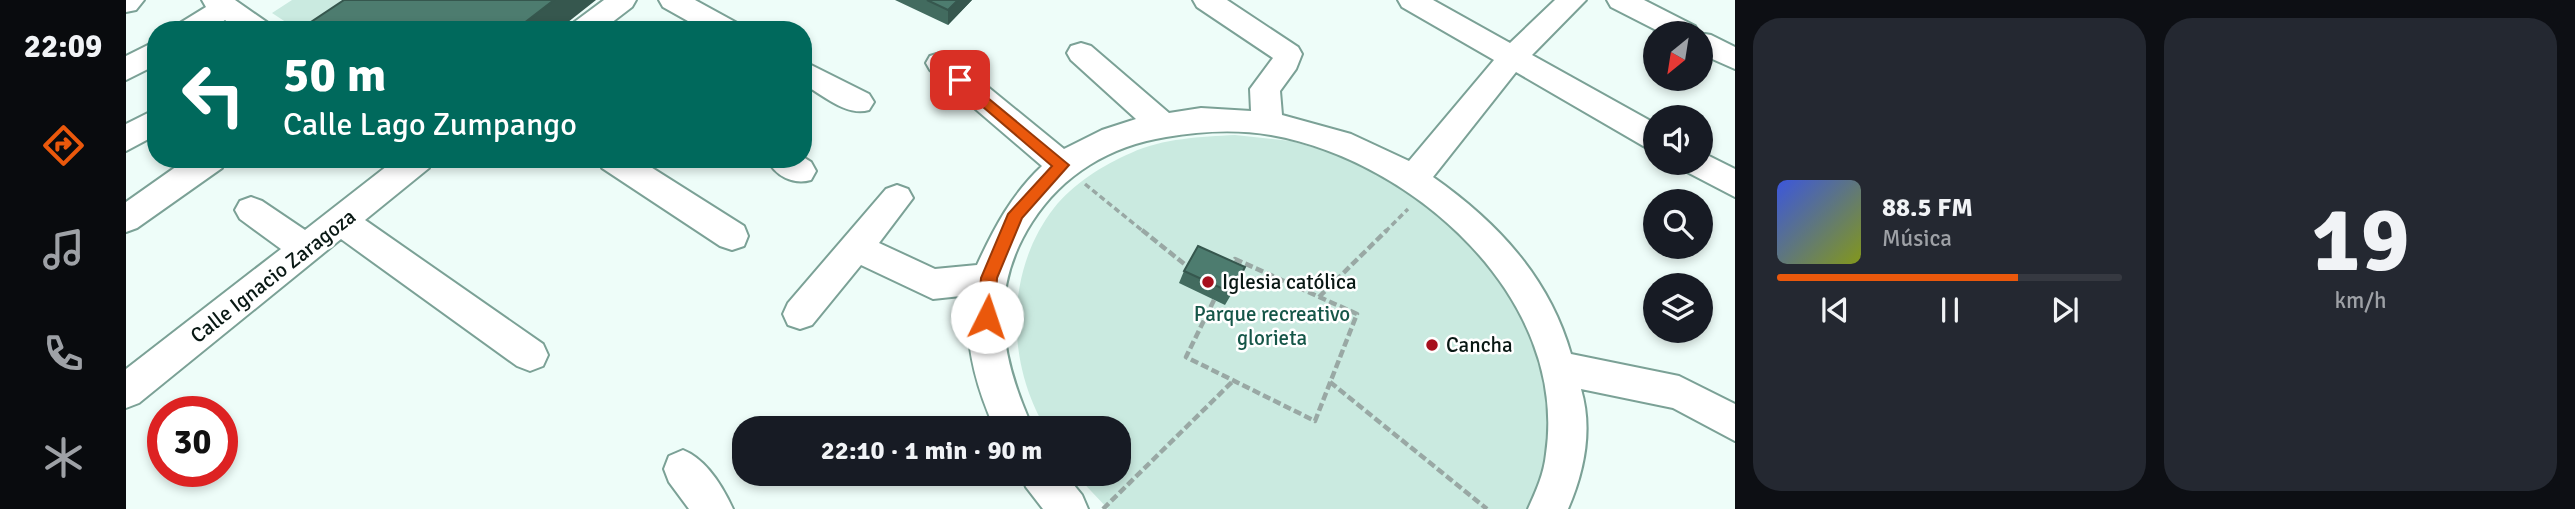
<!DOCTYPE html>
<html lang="es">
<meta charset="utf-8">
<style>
body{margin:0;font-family:Signika,sans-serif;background:#242831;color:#f1f3f6;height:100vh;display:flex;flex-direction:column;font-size:26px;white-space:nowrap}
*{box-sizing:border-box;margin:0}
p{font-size:23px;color:#9ea1a6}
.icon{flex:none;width:38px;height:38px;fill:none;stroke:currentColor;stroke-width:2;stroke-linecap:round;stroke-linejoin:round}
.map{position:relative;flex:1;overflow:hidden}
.drawer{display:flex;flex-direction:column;gap:18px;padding:18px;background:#0d0f14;width:840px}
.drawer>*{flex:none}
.hud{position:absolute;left:21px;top:21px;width:665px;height:147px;border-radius:28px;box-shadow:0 4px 10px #0003;background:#00695c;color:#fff;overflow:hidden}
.needle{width:46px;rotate:210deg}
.controls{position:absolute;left:1517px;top:21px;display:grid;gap:14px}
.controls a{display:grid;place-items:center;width:70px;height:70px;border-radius:50%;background:#171b24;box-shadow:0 4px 10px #0003;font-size:35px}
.speed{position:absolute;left:21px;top:396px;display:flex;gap:14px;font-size:35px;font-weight:700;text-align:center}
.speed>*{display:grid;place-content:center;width:91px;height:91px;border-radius:50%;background:#171b24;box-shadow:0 4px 10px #0003;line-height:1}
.speed .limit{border:10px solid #d22;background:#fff;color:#111}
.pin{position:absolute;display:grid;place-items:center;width:60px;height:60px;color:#fff;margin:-30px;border-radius:14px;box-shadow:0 4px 10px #0006}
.me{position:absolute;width:77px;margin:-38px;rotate:4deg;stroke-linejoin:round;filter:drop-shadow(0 0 5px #0008)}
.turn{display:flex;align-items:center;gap:24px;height:147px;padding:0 21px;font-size:32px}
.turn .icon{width:91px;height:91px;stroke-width:2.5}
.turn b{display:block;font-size:49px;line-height:60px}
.drawer .card{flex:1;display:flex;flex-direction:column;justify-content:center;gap:10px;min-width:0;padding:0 24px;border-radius:28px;background:#242831}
.drawer .dial{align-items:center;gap:0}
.dial b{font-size:91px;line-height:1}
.song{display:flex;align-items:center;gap:21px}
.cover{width:84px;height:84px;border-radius:10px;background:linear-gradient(135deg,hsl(230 70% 55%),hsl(70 70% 35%))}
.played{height:7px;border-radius:4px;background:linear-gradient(90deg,#ea580c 70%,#363941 70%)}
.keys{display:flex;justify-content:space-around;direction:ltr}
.drawer .tiles{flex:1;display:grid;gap:18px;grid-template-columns:repeat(2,1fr)}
.trip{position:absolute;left:606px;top:416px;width:399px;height:70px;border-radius:28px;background:#171b24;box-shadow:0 4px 10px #0003;font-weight:700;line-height:70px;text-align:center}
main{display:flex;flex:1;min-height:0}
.menu{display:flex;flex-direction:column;width:126px;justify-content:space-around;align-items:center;background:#090b0e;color:#9ea1a6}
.menu .icon{width:49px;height:49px}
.menu .on{color:#ea580c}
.menu b{font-size:32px;color:#f1f3f6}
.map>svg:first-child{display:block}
</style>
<main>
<nav class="menu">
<b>22:09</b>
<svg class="icon on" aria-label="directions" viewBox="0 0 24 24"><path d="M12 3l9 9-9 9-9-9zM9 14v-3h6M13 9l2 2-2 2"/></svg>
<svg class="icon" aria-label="music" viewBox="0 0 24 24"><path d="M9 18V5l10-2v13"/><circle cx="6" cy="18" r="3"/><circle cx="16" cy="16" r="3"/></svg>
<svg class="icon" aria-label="phone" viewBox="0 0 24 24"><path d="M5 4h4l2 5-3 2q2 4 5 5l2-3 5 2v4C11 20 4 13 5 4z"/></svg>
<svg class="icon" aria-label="climate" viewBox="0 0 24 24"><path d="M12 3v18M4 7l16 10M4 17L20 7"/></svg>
</nav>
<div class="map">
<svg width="1609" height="509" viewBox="0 0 1609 509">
<rect width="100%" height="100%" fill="#eefdf9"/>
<path fill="#caeae0" d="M 166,0 L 269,0 L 225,30 L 172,30 L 146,13 Z
M 1109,135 L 1165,141 L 1220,157 L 1274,183 L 1367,263 L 1422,370 L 1428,428 L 1417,484 L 1402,509 L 982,509 L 949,474 L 992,474 L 992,429 L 920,429 C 880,362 879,271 928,208 C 947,184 977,165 1005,153 C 1037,138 1075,137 1109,135 Z"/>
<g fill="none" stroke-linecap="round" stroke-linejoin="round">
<defs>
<path id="street" d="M 0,0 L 18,0 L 10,10 L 0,12 Z
M 76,0 L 109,0 L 142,23 L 146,30 L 112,30 L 99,20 L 85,30 L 50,30 L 54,23 L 80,7 Z
M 478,0 L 510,0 L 506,7 L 476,30 L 443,30 L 447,23 Z
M 533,0 L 569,0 L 611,23 L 615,30 L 578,30 L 537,7 Z
M 1067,0 L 1101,0 L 1172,47 L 1176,54 L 1170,69 L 1154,91 L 1156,115 L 1225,134 L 1283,161 L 1368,60 L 1276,7 L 1272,0 L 1307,0 L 1384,43 L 1429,0 L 1460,0 L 1406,55 L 1530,124 L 1530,151 L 1519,147 L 1390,72 L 1307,177 C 1371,222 1423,277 1445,354 L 1553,376 L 1609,404 L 1609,441 L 1547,408 L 1455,389 C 1467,429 1458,472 1442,509 L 1402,509 C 1410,491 1418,474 1420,454 C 1443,298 1287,160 1145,135 C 1111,129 1074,131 1040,137 C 984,146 937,174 906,222 C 861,292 875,358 907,429 L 869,429 C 850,387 837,341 844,295 L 807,299 L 735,265 L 686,325 L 674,329 L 662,325 L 657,314 L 662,303 L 760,189 L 771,185 L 782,189 L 787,198 L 753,243 L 809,269 L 851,265 C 868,228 886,194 916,166 L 804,70 L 800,63 L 804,56 L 814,53 L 824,56 L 938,149 L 976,130 L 1010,119 L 945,60 L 941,53 L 945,46 L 955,43 L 965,46 L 1043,113 L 1075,108 L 1125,111 L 1124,89 L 1147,58 L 1071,7 Z
M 1481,0 L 1518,0 L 1569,26 L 1573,33 L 1585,35 L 1609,47 L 1609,69 L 1575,54 L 1575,33 L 1536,33 L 1485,7 Z
M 30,41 L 30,65 L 0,80 L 0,56 Z
M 677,61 L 743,94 L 748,102 L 743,110 C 721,117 697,95 677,84 Z
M 30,109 L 30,135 L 0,151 L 0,124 Z
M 1575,152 L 1609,169 L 1609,197 L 1561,172 L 1557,163 L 1575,163 Z
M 677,157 L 685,162 L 690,171 L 685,180 C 667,185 649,176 641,159 Z
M 61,159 L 100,159 L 96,168 L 11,228 L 0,232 L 0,202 Z
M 270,159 L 307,159 L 303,168 L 239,220 L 417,344 L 422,355 L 417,366 L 404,371 L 391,366 L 215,239 L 13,403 L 0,408 L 0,369 L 155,249 L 114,219 L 109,210 L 114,201 L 125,197 L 136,201 L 179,230 Z
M 472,159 L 512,159 L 618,226 L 622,236 L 618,246 L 606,250 L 594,246 L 476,168 Z
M 557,450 C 580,459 597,487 607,509 L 563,509 L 543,482 L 538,469 L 543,456 Z
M 895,474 L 939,474 L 956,495 L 962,509 L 917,509 L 900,487 Z"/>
</defs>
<use href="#street" stroke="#7ba196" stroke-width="4"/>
<path stroke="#99a8a4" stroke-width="3.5" stroke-dasharray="6 3.5" stroke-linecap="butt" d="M 959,184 L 1018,232
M 1259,232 L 1282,209"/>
<path stroke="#99a8a4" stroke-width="4.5" stroke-dasharray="8 3.5" stroke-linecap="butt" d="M 1016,230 L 1062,267
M 1193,297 L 1261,230
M 1088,300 L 1060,357 L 1189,421 L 1231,314 L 1109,259 L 1104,267
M 1204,382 L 1361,509
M 977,509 L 1107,381"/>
<use href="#street" fill="#fff" fill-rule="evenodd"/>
</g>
<path fill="#426b5f" d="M 769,0 L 846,0 L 822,25 Z
M 1058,271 L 1106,293 L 1099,305 L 1053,283 Z"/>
<path fill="#36574e" d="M 428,0 L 470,0 L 432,30 L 389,30 Z
M 832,0 L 846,0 L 822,25 L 822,10 Z"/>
<path fill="#4d7c6f" stroke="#36574e" stroke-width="2" d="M 218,0 L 428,0 L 389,30 L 339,30 L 335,27 L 332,30 L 178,30 L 176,28 Z
M 801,0 L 832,0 L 822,10 Z
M 1072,246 L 1119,267 L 1106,293 L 1058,271 Z"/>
<path fill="#ea580c" stroke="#983908" stroke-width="2" d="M 834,75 L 943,165 L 896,218 L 871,278 L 869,317 L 867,322 L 861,324 L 855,322 L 852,317 L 855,278 L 882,214 L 926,166 L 829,83 L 829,76 Z"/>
<g fill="#a7101d" stroke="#fff" stroke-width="2.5">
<circle cx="1082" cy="282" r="7"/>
<circle cx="1306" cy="345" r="7"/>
</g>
<g text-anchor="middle" stroke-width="5" stroke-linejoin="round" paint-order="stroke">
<g font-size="21" fill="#091814" stroke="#fff">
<text transform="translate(147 276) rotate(-38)" y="7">Calle Ignacio Zaragoza</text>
</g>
<g font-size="21" fill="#091814" stroke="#fff" text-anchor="start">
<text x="1096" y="289">Iglesia católica</text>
<text x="1320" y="352">Cancha</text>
</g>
<g font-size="21" fill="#155648" stroke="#fff">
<text x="1146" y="321">Parque recreativo<tspan x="1146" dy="24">glorieta</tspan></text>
</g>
</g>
</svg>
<div class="controls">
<a><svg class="needle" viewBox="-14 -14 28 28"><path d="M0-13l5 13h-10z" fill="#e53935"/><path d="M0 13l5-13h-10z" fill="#9ea1a6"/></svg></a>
<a><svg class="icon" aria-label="sound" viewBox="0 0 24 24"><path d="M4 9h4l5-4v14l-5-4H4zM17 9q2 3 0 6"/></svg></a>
<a><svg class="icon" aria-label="search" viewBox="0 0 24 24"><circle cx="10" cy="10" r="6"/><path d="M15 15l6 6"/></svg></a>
<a><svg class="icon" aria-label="layers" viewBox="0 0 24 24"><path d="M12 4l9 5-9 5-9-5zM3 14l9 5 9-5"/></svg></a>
</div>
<div class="speed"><div class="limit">30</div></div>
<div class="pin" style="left:834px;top:80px;background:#d93025"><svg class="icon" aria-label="arrive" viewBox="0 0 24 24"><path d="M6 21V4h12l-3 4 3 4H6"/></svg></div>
<svg class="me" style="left:861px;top:317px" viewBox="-20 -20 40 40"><circle r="19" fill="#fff"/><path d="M0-13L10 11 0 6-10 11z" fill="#ea580c"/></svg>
<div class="trip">22:10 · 1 min · 90 m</div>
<div class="hud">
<div class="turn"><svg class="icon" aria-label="left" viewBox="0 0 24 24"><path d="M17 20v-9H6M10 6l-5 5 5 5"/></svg><div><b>50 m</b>Calle Lago Zumpango</div></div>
</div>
</div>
<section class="drawer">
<div class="tiles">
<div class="card">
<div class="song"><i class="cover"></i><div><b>88.5 FM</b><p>Música</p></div></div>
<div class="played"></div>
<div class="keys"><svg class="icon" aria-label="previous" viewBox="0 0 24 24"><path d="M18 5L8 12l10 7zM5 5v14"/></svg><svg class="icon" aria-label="pause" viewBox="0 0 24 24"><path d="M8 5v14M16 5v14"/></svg><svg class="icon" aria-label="next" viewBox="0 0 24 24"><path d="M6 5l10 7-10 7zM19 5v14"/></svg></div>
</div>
<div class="card dial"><b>19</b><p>km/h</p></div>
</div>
</section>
</main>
